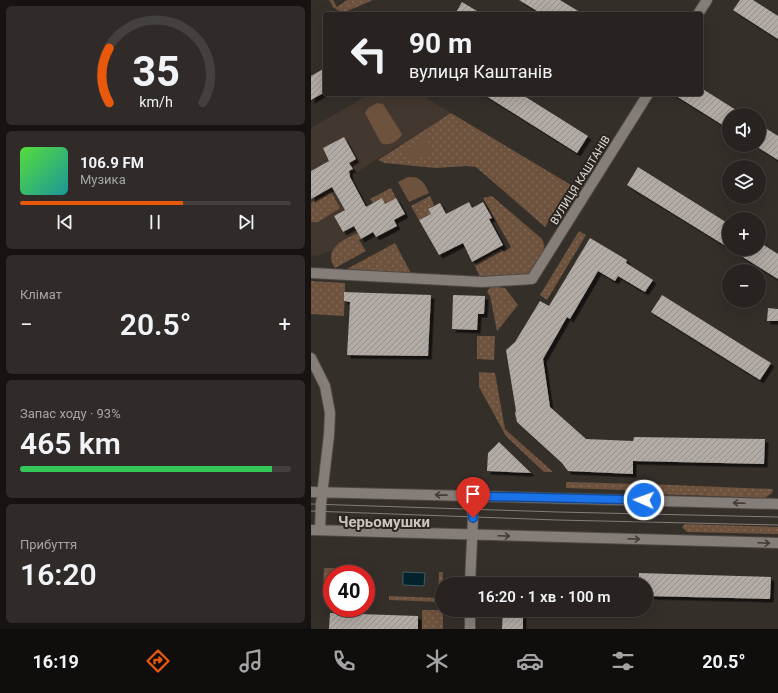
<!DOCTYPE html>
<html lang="uk">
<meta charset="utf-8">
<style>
body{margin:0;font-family:Roboto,sans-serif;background:#302b29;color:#f1f3f6;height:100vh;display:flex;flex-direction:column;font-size:15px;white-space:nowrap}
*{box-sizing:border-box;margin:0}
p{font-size:13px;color:#a5a4a5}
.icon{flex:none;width:22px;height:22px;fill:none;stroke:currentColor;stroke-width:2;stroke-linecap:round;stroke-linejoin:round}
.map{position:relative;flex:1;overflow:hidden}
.sheet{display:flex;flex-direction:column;gap:6px;padding:6px;background:#161312;width:311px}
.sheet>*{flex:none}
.top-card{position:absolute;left:12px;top:12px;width:380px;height:84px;border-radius:4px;box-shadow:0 4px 16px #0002,0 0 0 1px #44403e;background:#282320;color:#f1f3f6;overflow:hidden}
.tools{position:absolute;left:411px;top:108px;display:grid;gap:8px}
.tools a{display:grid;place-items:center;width:44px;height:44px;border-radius:50%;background:#282320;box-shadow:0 4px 16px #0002,0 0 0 1px #44403e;font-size:20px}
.speed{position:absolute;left:12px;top:565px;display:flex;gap:8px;font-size:20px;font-weight:700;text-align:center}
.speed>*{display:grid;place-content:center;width:52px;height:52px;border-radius:50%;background:#282320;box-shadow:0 4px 16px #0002,0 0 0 1px #44403e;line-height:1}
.speed .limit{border:6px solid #d22;background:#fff;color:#111}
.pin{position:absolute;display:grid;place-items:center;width:34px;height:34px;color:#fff;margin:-41px -17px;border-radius:50% 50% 50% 0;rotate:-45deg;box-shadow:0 0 4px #0007}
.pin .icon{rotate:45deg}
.me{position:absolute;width:44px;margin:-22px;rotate:272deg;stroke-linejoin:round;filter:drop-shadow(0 0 3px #0008)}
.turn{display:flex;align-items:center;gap:14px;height:84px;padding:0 20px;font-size:18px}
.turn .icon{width:52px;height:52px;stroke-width:2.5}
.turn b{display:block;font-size:28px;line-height:34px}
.big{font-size:30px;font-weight:600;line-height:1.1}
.sheet .tile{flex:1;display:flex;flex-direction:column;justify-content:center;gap:6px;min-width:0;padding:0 14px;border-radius:6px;background:#302b29}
.sheet .dial{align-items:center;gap:0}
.dial svg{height:104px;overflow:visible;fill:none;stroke:#44403e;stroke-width:7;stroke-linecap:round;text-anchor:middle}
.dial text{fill:#f1f3f6;stroke:none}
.song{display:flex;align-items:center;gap:12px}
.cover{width:48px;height:48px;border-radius:6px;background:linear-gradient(135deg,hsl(110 70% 55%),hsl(180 70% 35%))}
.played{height:4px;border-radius:2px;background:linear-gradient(90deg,#ea580c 60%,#44403e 60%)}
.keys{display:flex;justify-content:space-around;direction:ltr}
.heat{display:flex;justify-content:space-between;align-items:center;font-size:22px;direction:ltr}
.charge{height:6px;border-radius:3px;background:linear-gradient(90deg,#34c759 93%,#44403e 0)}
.trip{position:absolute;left:124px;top:577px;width:218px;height:40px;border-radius:20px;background:#282320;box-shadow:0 4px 16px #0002,0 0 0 1px #44403e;font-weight:600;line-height:40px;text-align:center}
.tabs{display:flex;height:64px;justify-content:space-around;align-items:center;background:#100e0d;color:#a5a4a5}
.tabs .icon{width:28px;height:28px}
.tabs .on{color:#ea580c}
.tabs b{font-size:18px;color:#f1f3f6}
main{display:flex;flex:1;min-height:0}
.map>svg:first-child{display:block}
</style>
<main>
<section class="sheet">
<div class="tile dial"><svg viewBox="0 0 100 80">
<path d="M14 69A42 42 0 1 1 86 69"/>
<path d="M14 69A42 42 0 0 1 14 27" stroke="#ea580c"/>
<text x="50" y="56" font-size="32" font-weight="700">35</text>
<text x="50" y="72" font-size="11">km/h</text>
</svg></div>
<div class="tile">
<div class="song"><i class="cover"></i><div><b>106.9 FM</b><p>Музика</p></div></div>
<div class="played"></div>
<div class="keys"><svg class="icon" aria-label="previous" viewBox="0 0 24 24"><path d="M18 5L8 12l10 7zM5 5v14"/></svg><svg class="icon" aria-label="pause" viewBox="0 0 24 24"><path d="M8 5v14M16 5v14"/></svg><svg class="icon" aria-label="next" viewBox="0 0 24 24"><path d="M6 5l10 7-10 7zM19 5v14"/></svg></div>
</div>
<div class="tile"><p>Клімат</p>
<div class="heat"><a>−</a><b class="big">20.5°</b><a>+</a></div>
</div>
<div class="tile"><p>Запас ходу · 93%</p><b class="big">465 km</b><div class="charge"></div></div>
<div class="tile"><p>Прибуття</p><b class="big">16:20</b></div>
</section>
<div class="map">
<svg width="467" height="629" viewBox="0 0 467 629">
<defs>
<pattern id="grass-dots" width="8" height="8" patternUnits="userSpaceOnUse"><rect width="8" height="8" fill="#6d523d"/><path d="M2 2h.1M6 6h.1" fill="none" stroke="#826a58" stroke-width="1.8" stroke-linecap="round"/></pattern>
<pattern id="park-tufts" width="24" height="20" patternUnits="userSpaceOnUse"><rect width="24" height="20" fill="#6d523d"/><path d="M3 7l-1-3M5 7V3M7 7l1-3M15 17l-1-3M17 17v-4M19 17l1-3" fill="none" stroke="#826a58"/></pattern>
<pattern id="building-hatch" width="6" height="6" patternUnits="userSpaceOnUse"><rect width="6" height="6" fill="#b2aaa4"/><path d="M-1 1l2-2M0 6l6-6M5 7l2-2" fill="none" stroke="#96908b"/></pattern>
<filter id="shadow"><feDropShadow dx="3.5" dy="3.5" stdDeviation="0" flood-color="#0009"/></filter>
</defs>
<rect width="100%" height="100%" fill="#352f2a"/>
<path fill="#43382f" d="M 59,94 L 97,94 L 99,96 L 101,94 L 109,94 L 140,113 L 36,178 L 44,193 L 47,192 L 49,195 L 31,205 L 34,210 L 23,217 L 31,232 L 43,226 L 50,239 L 6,256 L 0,255 L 0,128 Z"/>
<path fill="url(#grass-dots)" d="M 18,0 L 22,0 L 26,7 L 36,0 L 62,0 L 32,13 L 23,8 Z
M 140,113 L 260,185 L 234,227 L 165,167 L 155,166 L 125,168 L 74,163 L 67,160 Z
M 80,188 L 85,198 L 74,204 L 71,198 L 62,203 L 59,199 Z
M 20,192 L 29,208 L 7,222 L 0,222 L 0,203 Z
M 119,196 L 123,205 L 117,209 L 120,214 L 108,220 L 100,206 Z
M 181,196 L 231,239 C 238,251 226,266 217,274 L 169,277 L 163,264 L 190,249 L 193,252 L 200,247 L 172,198 Z
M 268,231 L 275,235 L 236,300 L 229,295 Z
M 47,233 L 50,239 L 48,240 L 55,251 L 24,268 C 11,249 33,239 47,233 Z
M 84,243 L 100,273 L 36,269 Z
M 0,281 L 34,283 L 33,316 L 0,314 Z
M 180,286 L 194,288 L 207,305 L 186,331 L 179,296 L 176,292 Z
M 166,336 L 184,336 L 183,360 L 166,359 Z
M 168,372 L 184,373 L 194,429 L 242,472 L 233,472 L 195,436 L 168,387 Z
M 255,482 L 330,484 L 325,493 L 314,493 L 314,490 L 255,488 Z
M 337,484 L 462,489 L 461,493 L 454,498 L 344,494 Z
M 374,524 L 467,527 L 467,534 L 376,532 L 371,527 Z
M 13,568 L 51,569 L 50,574 L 21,574 L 21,600 C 9,595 13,579 13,568 Z
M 128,572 L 132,572 L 131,602 L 78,600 L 78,596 L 127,598 Z
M 111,610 L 132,610 L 132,629 L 111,629 Z"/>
<path fill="url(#park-tufts)" d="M 16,568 L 51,569 L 50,574 L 21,574 L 21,581 L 16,581 Z"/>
<path fill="#6d523d" d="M 66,103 L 72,104 L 91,134 C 88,141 77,147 70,143 L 54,113 L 57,108 Z
M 114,137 L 122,150 L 101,163 L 93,150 Z
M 97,177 C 110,176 113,182 118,193 L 98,202 L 87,182 Z"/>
<path fill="#02232c" stroke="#455a60" d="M 92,572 L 114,573 L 113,586 L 92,585 Z"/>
<path fill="url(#building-hatch)" filter="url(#shadow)" d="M 208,0 L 249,0 L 272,14 L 231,14 Z
M 429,0 L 442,0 L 467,16 L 467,39 L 422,10 Z
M 151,2 L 171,14 L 144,14 Z
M 14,68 L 14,92 L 0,100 L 0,76 Z
M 390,88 L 433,115 L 418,115 L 418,129 L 362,94 L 390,94 Z
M 172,94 L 210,94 L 277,136 L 266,153 Z
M 448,124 L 467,136 L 467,160 L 448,148 Z
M 33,137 L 45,159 L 38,163 L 42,169 L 38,171 L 39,177 L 55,207 L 71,198 L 74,204 L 85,198 L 94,214 L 83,220 L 86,226 L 65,237 L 62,232 L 50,239 L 43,226 L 32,232 L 23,216 L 34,210 L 21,187 L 0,199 L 0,171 L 18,161 L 12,148 Z
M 327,167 L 418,224 L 418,248 L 316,185 Z
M 158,202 L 161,208 L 172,202 L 181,218 L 178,219 L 192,245 L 161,262 L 152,243 L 128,255 L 108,220 L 120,214 L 117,209 L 129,203 L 135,214 Z
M 279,238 L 316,260 L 315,263 L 342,280 L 334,292 L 307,276 L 304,281 L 287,271 L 259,319 L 256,317 L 232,359 L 239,407 L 275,439 L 322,441 L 323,437 L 454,439 L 453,464 L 322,461 L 322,474 L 257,471 L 251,463 L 206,422 L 204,413 L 205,411 L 195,350 L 204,342 L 229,301 L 238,306 Z
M 448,242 L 467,254 L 467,279 L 419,249 L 448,249 Z
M 33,292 L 120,295 L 117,356 L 36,355 L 39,302 L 33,301 Z
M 142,295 L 174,296 L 173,314 L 167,314 L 166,330 L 141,329 Z
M 351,295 L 460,363 L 449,380 L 340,312 Z
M 457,308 L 467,309 L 467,321 L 456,321 Z
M 188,442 L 220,473 L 176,471 L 177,453 Z
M 328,573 L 460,577 L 459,599 L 335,596 L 335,584 L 328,584 Z
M 192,610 L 212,610 L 212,629 L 191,629 Z
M 19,613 L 107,616 L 107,629 L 18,629 Z"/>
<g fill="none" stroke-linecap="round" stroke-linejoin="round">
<defs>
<path id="minor" d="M 387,14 L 396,0
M 0,273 L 171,282 L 221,279 L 337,94
M 0,358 L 14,386 L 19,413 L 18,435 L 10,504 L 9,530
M 0,492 L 467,504
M 0,530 L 467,543
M 159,584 L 162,518 L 160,496
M 159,629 L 159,610"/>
</defs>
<use href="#minor" stroke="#504a46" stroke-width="12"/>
<use href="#minor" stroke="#857e78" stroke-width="10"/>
<path stroke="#827d79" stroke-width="1" d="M 0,504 L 247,512 L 467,517
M 0,511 L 246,520 L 467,525"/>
</g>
<defs><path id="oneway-shaft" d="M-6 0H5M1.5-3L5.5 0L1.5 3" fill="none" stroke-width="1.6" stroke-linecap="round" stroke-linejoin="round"/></defs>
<g stroke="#423b36">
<use href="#oneway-shaft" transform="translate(130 495) rotate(-179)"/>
<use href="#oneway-shaft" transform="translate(428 503) rotate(-178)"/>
<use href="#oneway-shaft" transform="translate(193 536) rotate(2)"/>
<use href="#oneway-shaft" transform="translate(323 539) rotate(2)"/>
<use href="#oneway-shaft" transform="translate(453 543) rotate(2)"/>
</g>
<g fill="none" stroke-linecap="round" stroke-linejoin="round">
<defs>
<path id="route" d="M 162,518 L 160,496 L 333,500"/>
</defs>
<use href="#route" stroke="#114b97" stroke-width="10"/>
<use href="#route" stroke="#1a73e8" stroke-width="7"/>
</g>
<g text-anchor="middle" stroke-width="4" stroke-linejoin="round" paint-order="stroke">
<g font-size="11" fill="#e0dcd9" stroke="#2b2520">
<text transform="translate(269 180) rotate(-58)" y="4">ВУЛИЦЯ КАШТАНІВ</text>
</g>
<g font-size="15" font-weight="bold" fill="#ccc3bd" stroke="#2b2520">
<text x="73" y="527">Черьомушки</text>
</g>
</g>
</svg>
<div class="tools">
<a><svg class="icon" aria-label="sound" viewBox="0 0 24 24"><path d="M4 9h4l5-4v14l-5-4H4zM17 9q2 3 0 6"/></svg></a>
<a><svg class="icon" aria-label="layers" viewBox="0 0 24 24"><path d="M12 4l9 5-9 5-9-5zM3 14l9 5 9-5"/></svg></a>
<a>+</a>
<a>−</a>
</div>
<div class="speed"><div class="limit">40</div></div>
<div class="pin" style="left:162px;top:518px;background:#d93025"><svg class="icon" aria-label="arrive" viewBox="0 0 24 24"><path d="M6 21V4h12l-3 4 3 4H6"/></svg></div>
<svg class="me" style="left:333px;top:500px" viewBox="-20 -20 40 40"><circle r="17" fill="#1a73e8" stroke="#fff" stroke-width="3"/><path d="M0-11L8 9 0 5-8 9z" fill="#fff"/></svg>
<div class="trip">16:20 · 1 хв · 100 m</div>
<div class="top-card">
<div class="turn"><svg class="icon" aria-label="left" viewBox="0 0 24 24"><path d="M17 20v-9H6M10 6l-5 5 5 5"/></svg><div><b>90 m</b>вулиця Каштанів</div></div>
</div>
</div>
</main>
<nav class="tabs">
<b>16:19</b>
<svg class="icon on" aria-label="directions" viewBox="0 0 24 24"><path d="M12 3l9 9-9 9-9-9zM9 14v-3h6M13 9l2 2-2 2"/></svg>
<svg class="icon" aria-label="music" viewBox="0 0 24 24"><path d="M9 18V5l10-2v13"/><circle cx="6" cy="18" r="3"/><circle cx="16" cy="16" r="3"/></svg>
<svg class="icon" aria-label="phone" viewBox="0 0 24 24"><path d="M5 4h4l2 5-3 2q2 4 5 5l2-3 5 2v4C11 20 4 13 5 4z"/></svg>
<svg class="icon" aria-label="climate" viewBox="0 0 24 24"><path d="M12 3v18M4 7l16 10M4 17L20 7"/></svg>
<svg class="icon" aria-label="car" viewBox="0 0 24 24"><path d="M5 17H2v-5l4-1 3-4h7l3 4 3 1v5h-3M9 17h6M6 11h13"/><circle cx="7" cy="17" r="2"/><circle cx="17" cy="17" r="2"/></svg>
<svg class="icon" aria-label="filters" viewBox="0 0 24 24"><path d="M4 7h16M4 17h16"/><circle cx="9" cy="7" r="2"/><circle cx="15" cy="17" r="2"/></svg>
<b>20.5°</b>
</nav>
